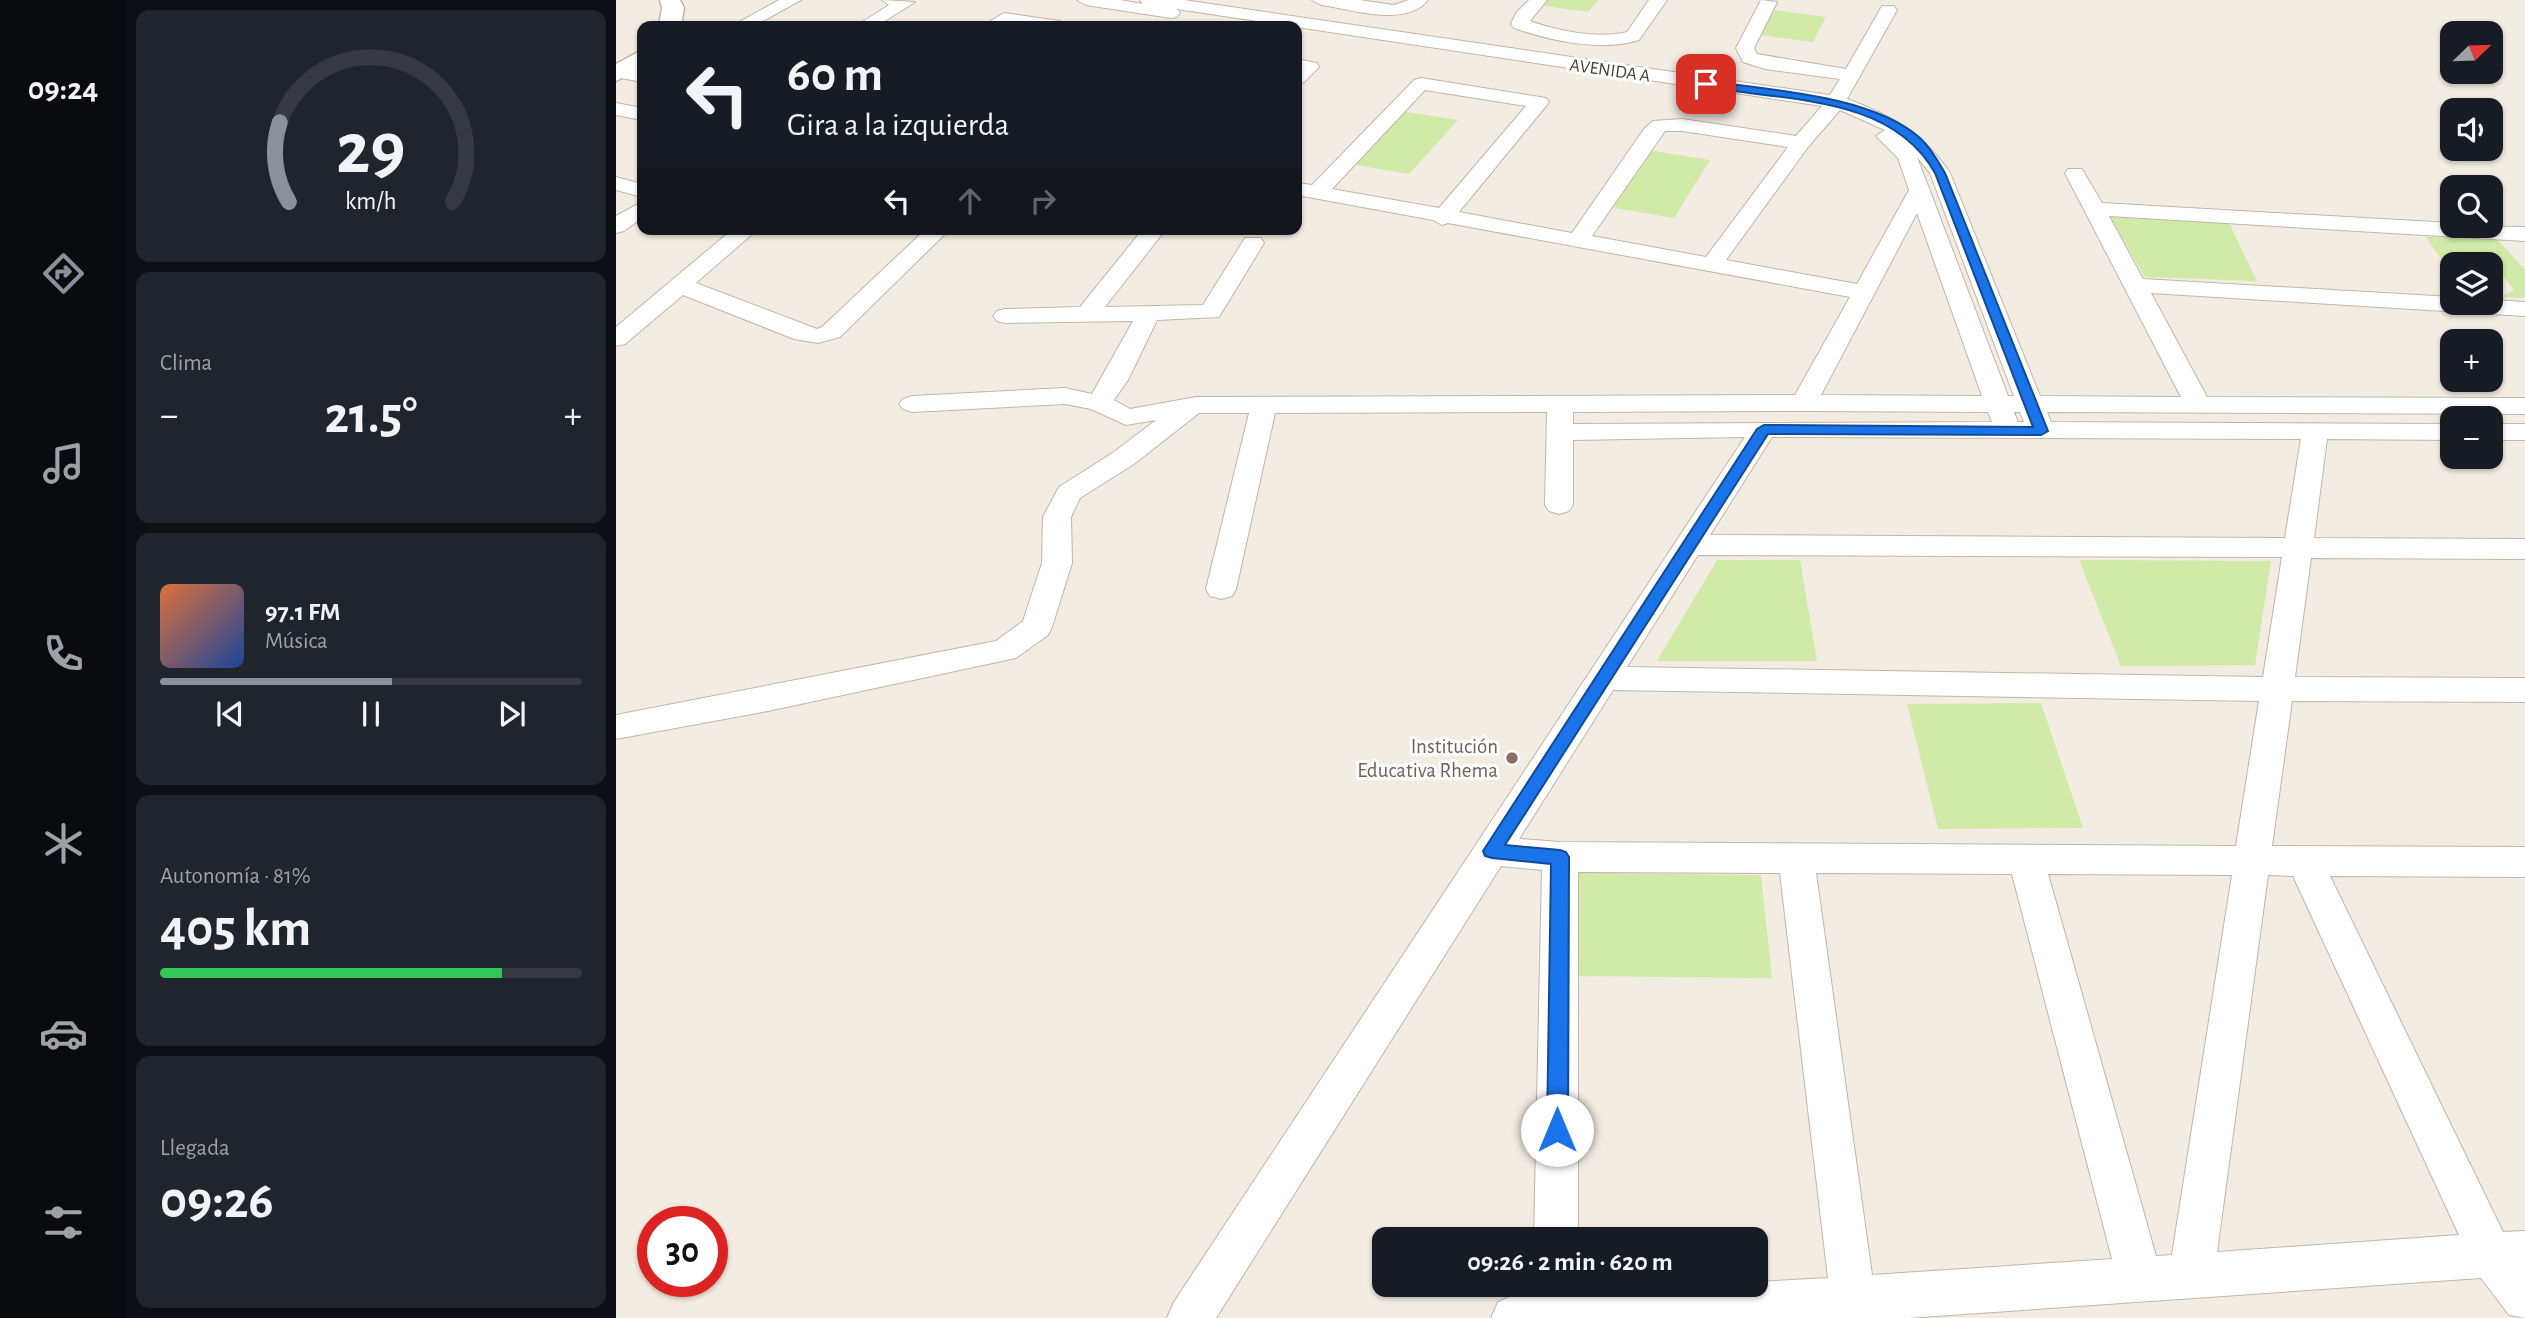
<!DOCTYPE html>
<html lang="es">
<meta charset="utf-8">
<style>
body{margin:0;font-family:"Alegreya Sans",sans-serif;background:#20242c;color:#f1f3f6;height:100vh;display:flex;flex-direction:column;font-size:26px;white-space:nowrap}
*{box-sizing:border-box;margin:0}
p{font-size:23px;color:#9ea1a6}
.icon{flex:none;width:38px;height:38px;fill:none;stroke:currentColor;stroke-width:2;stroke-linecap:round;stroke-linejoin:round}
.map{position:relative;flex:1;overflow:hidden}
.details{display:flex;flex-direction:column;gap:10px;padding:10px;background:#0d0f14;width:490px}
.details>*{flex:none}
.banner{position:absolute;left:21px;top:21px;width:665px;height:214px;border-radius:14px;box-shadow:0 2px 5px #0004;background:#171b24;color:#f1f3f6;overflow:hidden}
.needle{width:46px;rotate:67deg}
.fabs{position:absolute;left:1824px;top:21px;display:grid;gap:14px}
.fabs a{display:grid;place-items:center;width:63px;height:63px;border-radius:14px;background:#171b24;box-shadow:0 2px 5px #0004;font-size:35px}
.speed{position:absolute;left:21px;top:1206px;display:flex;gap:14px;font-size:35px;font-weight:700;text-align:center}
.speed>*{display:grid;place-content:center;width:91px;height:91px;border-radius:50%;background:#171b24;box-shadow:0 2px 5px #0004;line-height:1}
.speed .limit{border:10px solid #d22;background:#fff;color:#111}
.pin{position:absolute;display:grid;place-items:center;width:60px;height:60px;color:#fff;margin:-30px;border-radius:14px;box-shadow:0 4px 10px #0006}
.me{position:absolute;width:77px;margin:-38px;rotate:0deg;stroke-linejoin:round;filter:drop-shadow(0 0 5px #0008)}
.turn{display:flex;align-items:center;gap:24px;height:147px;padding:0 35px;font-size:32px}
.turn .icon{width:91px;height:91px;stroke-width:2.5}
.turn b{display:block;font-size:49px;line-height:60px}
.lanes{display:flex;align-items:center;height:66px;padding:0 35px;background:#0003;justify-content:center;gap:35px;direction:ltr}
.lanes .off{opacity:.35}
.big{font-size:52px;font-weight:600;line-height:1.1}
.details .widget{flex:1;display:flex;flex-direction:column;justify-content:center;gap:10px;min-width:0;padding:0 24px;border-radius:14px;background:#20242c}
.details .dial{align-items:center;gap:0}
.dial svg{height:182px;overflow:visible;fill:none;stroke:#363941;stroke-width:7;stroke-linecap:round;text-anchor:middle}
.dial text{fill:#f1f3f6;stroke:none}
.song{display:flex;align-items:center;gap:21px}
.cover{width:84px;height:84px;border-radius:10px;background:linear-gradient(135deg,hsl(20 70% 55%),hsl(220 70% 35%))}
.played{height:7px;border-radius:4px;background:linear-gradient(90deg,#8c9099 55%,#363941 55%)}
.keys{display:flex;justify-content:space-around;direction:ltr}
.heat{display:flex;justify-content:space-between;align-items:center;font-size:38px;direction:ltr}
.charge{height:10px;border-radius:5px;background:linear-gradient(90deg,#34c759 81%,#363941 0)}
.trip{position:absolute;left:756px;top:1227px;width:396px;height:70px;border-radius:14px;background:#171b24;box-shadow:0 2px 5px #0004;font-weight:600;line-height:70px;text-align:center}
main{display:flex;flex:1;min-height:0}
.menu{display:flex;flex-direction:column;width:126px;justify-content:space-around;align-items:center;background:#090b0e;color:#9ea1a6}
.menu .icon{width:49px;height:49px}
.menu .current{color:#8c9099}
.menu b{font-size:32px;color:#f1f3f6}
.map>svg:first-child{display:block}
</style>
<main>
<nav class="menu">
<b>09:24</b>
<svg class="icon current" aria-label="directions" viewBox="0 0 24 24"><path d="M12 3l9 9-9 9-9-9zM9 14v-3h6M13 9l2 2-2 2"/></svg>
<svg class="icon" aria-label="music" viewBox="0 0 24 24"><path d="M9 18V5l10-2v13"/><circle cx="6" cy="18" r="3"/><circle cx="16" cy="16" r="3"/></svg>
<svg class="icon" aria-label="phone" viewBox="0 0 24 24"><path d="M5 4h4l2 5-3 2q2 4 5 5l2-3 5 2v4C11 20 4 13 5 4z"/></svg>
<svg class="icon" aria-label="climate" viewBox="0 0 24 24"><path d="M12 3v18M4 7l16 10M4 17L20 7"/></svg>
<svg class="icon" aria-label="car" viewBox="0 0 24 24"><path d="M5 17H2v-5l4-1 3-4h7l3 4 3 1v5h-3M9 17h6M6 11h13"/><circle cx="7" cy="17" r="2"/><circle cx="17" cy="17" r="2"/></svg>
<svg class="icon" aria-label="filters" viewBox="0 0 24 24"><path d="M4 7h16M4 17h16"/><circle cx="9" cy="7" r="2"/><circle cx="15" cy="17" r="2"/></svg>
</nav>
<section class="details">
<div class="widget dial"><svg viewBox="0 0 100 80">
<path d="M14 69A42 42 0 1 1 86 69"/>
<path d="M14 69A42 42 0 0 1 10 34" stroke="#8c9099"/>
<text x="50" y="56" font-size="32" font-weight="700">29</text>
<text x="50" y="72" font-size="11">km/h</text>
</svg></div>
<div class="widget"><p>Clima</p>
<div class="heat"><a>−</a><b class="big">21.5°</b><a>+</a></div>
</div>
<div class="widget">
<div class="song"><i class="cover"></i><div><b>97.1 FM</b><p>Música</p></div></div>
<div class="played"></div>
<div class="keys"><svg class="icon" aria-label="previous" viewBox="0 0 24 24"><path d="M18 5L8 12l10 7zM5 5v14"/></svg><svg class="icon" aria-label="pause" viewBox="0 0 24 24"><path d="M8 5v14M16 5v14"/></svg><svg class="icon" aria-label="next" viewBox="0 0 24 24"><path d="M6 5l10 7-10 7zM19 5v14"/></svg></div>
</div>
<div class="widget"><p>Autonomía · 81%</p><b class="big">405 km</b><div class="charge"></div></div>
<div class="widget"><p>Llegada</p><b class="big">09:26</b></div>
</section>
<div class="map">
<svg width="1909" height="1318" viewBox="0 0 1909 1318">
<rect width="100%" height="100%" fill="#f2ece2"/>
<path fill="#d1eaa7" d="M 927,0 L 983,0 L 972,12 L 922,5 Z
M 1159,10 L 1210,17 L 1197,42 L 1144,35 Z
M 785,111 L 842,120 L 793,174 L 735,164 Z
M 1032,150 L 1094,160 L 1058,218 L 993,207 Z
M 1494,217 L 1613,223 L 1641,281 L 1529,277 Z
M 1810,237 L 1882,240 L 1909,270 L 1909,298 L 1885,297 L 1898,290 L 1888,277 L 1874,272 L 1874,264 L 1830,266 Z
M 1101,560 L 1184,560 L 1201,661 L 1041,661 Z
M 1463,560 L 1655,561 L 1639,665 L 1505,666 Z
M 1425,703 L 1467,828 L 1322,829 L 1291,704 Z
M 959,873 L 1145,875 L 1156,978 L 959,976 Z"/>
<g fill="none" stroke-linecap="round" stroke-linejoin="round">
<defs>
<path id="minor" d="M 163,0 L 185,0 L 138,26 L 116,26 Z
M 266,0 L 299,2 L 261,26 L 240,26 L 273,5 Z
M 461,0 L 504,0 L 527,4 L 524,0 L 568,0 L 1214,95 L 1224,79 L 1149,69 L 1127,62 L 1120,48 L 1145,0 L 1161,2 L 1138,48 L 1141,54 L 1230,69 L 1266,6 L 1278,6 L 1281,10 L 1231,99 C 1275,115 1308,134 1334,173 L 1424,396 L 1565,397 L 1449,173 L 1452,169 L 1466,169 L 1486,203 L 1836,223 L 1836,226 L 1909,227 L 1909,241 L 1493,216 L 1527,279 L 1836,297 L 1836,303 L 1874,303 L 1874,300 L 1909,302 L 1909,316 L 1535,293 L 1591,397 L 1909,398 L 1909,414 L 1431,412 L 1435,422 L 1836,424 L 1836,440 L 1711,439 L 1698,538 L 1909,539 L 1909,559 L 1695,558 L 1679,677 L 1909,678 L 1909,702 L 1676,701 L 1656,846 L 1909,847 L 1909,877 L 1714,876 L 1887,1232 L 1909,1231 L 1909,1318 L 1893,1315 L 1865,1278 L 1291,1318 L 875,1318 L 882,1302 L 898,1295 L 917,1294 L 917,1284 L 963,1284 L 962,1291 L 1139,1284 L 1139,1282 L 1212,1278 L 1164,873 L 962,872 L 962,1239 L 918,1239 L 926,870 L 885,866 L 600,1318 L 551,1318 L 558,1302 L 1129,437 L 957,440 L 957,505 L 953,511 L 943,514 L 933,511 L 929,505 L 931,412 L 659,413 L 620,589 L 616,596 L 605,599 L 594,596 L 590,589 L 633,413 L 583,413 L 518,464 L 464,498 L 455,517 L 456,563 L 436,627 L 432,635 L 400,658 L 152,711 L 0,739 L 0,715 L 380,641 L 407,621 L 426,563 L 427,517 L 443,487 L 498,452 L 540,420 L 510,425 L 475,409 L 449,404 L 296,412 L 287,409 L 283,404 L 287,399 L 296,396 L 449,388 L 476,394 L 517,321 L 389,323 L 381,321 L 377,316 L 381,311 L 389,309 L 464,307 L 527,229 L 550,229 L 489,307 L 587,305 L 629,238 L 645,238 L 648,243 L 603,317 L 541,320 L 512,380 L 498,400 L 514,409 L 580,397 L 1179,395 L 1234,297 L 832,223 L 826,225 L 817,220 L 681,195 L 681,183 L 696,185 L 798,80 L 805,78 L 930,98 L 933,102 L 930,106 L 843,212 L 956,233 L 1028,129 L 1037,121 L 1066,119 L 1180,136 L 1206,106 L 561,9 L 564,13 L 561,17 L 555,18 L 470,5 ZM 809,90 L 910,106 L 823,208 L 716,189 ZM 1224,110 L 1269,130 L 1260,136 L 1282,158 L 1293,190 L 1241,284 L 1110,260 L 1192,147 ZM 1049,131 L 1066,131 L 1172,147 L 1090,257 L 976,236 ZM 1301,157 L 1314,173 L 1398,396 L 1392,396 ZM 1301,213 L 1366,396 L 1205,395 ZM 1188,411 L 1372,412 L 1376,422 L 957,424 L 957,412 ZM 1398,412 L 1404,412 L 1408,422 L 1402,422 ZM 1156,437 L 1685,439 L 1669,538 L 1094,535 ZM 1082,555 L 1666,557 L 1647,677 L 1011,667 ZM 997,690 L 1643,701 L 1620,846 L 944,842 L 903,839 ZM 1200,873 L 1396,874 L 1496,1259 L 1256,1275 ZM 1432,874 L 1616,875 L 1556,1255 L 1540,1256 ZM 1652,875 L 1677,876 L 1843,1235 L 1601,1252 Z
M 696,0 L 743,0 L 778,5 L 793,0 L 812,0 C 790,28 735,9 705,5 Z
M 913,0 L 931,0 L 914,21 C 941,31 982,39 1011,32 L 1033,0 L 1051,0 L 1023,40 C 985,52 935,41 898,28 L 895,24 L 900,13 Z
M 388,13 L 444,21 L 453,26 L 391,24 L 387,26 L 366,26 Z
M 681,59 L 701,63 L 703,67 L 688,82 L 681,84 Z
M 4,66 L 26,70 L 26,82 L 0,77 L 0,67 Z
M 0,103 L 26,108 L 26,120 L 0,115 Z
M 0,177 L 26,184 L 26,197 L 0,190 Z
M 26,202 L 26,218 L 8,231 L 0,233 L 0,216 Z
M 117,229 L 142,229 L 80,283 L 201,329 L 206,327 L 310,229 L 334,229 L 224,337 L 202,343 L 178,339 L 67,295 L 9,344 L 0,346 L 0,327 Z
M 1874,424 L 1909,424 L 1909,440 L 1874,440 Z"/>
<path id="tertiary" d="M 44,0 L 64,0 L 68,8 L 65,26 L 43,26 L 46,8 Z
M 26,50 L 26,67 L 0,81 L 0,64 Z"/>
</defs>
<use href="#minor" stroke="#c1b6a7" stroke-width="2"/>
<use href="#tertiary" stroke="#c1b6a7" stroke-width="3"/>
<use href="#minor" fill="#fff" fill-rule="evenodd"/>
<use href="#tertiary" fill="#fff" fill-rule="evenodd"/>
</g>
<path fill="#1a73e8" stroke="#114b97" stroke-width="2" d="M 1090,81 C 1153,90 1256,95 1304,138 C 1315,148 1322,161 1329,173 L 1432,431 L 1425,435 L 1152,434 L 889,845 L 944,850 L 950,852 L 953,857 L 952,1130 L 949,1137 L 941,1140 L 934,1137 L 931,1130 L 935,864 L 876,858 L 869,856 L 867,851 L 1141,429 L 1148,425 L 1417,427 L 1319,173 C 1274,93 1166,102 1087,86 L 1086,84 Z"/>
<circle fill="#8d6e63" stroke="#fff" stroke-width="2.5" cx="896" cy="758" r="7"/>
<g text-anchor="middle" stroke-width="6" stroke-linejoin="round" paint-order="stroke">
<g font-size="18" fill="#443b32" stroke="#fff">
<text transform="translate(994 70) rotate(8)" y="6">AVENIDA A</text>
</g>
<g font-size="21" fill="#785e54" stroke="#fff" text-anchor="end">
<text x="882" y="753">Institución<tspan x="882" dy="24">Educativa Rhema</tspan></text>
</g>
</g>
</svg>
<div class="fabs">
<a><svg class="needle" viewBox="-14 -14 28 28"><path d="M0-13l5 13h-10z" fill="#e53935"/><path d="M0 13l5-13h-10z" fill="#9ea1a6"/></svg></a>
<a><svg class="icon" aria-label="sound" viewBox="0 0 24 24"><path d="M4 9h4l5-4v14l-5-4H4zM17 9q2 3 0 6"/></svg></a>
<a><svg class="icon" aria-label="search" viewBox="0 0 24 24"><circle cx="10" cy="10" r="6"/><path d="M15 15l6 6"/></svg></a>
<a><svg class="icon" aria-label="layers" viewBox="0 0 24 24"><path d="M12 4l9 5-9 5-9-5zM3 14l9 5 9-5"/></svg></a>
<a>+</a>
<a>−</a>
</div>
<div class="speed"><div class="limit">30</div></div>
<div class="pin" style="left:1090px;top:84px;background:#d93025"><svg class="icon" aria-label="arrive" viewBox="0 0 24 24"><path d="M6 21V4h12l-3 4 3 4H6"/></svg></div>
<svg class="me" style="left:941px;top:1130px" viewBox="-20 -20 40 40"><circle r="19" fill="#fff"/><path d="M0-13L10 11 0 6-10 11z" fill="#1a73e8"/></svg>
<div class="trip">09:26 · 2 min · 620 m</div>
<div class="banner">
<div class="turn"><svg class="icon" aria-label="left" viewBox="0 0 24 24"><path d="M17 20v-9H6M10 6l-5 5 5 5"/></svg><div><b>60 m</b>Gira a la izquierda</div></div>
<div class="lanes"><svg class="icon" aria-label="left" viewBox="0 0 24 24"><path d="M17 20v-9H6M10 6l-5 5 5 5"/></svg><svg class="icon off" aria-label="ahead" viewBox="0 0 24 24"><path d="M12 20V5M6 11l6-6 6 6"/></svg><svg class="icon off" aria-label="right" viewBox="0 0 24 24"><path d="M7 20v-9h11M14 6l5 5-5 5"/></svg></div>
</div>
</div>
</main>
